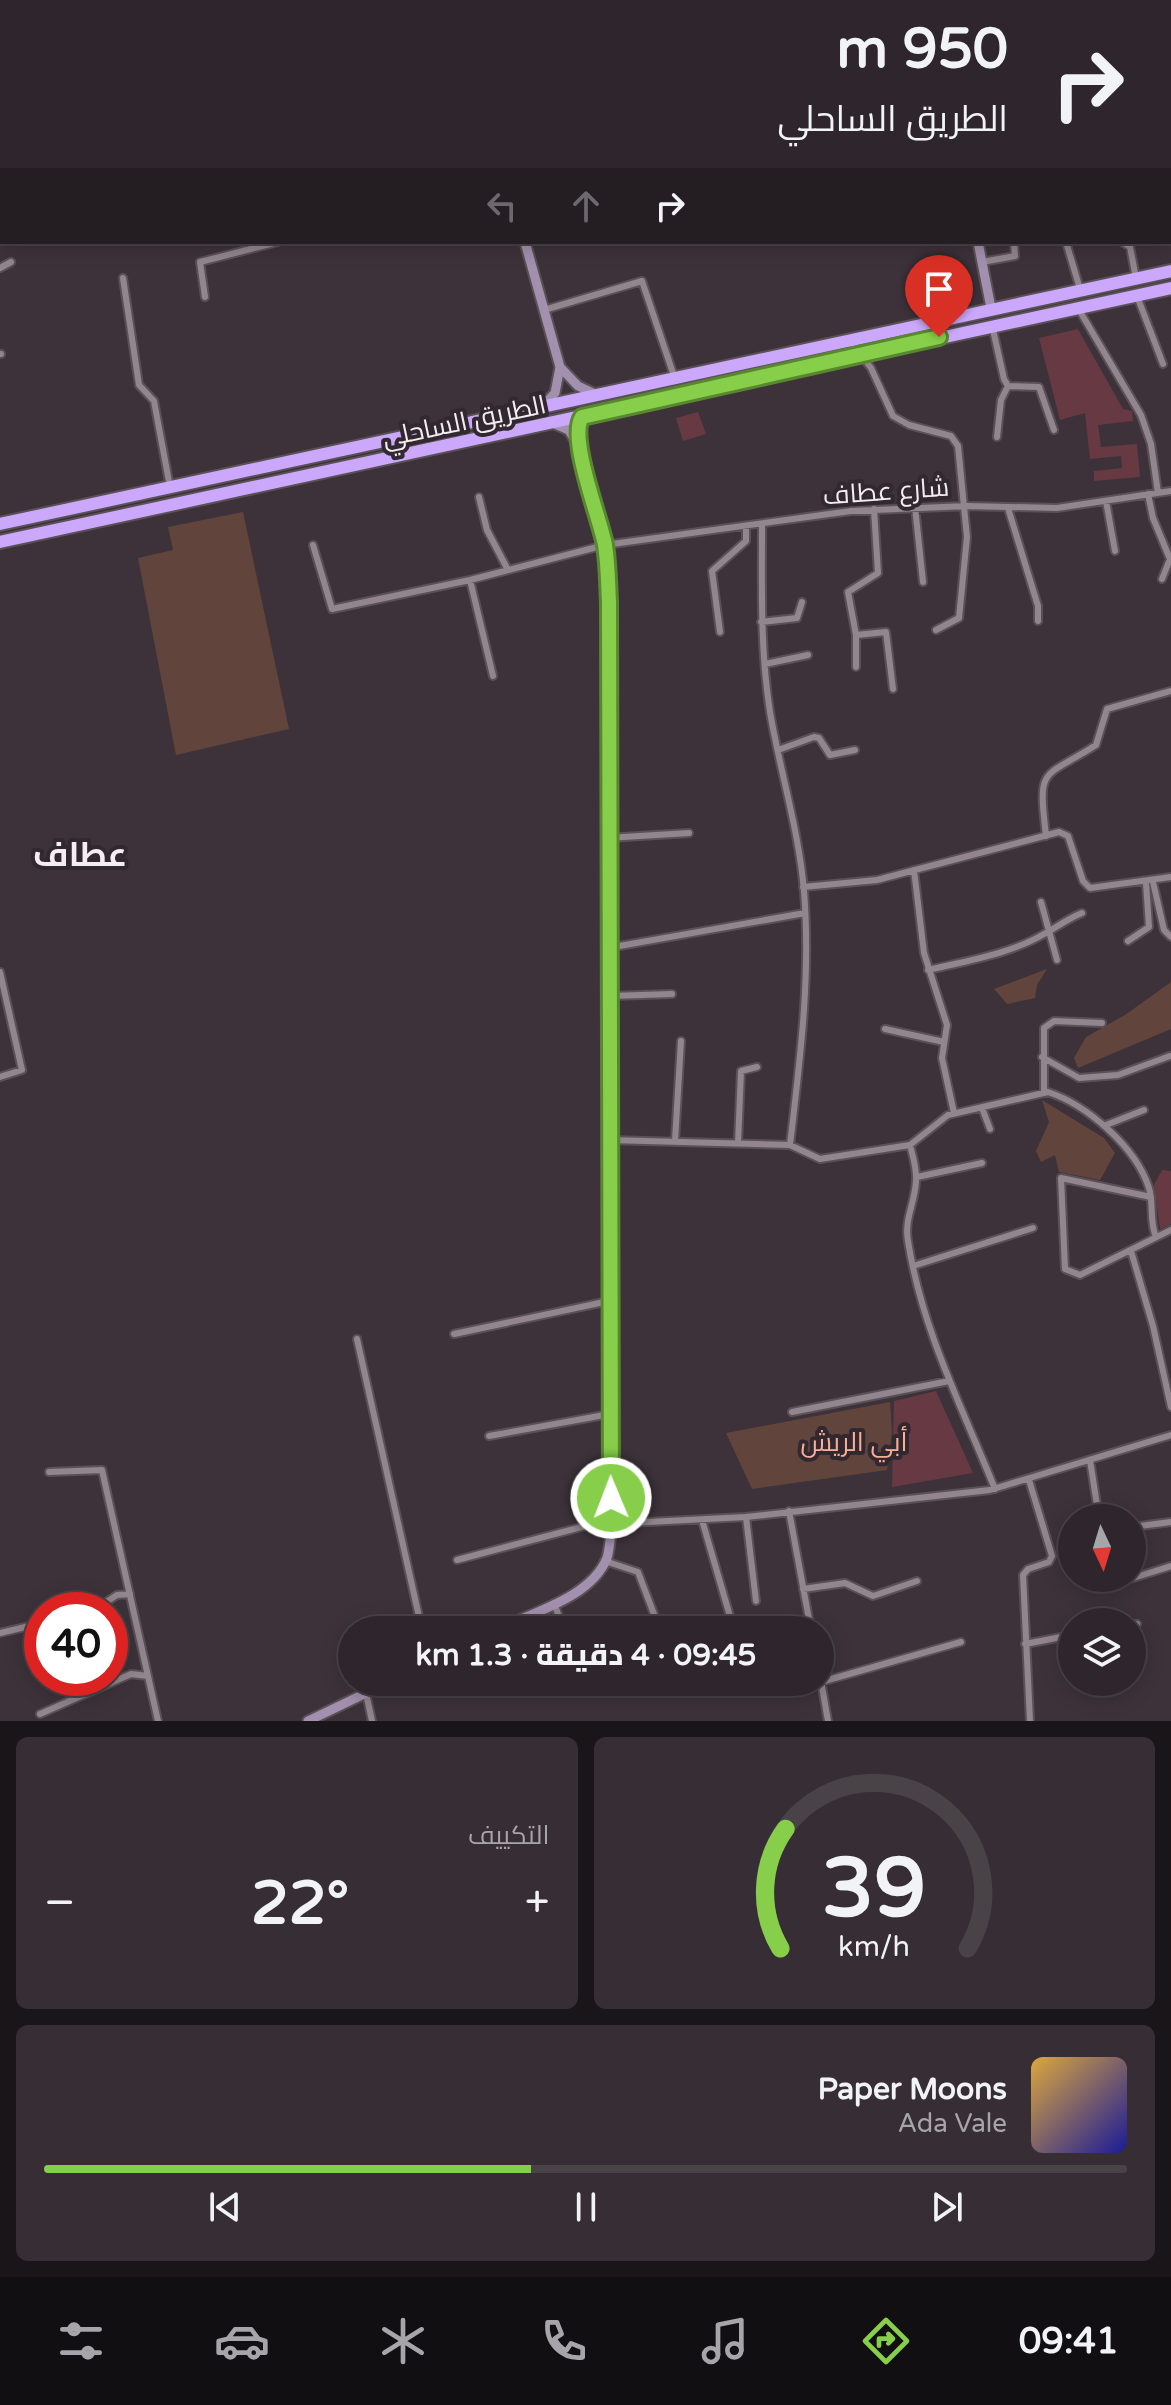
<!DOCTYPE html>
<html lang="ar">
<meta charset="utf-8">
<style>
body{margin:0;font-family:"Varela Round",Cairo,sans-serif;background:#362e34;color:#f1f3f6;direction:rtl;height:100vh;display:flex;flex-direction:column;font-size:30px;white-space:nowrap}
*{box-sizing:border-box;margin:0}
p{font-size:26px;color:#a7a5a9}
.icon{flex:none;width:44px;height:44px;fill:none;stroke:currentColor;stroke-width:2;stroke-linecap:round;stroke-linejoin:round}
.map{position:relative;height:1721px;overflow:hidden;direction:ltr}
.sheet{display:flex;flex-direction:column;gap:16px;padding:16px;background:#191518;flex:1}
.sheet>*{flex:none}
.top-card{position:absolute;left:0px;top:0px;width:1172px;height:244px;box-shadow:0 4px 20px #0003,0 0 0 2px #494348;direction:rtl;background:#2e262c;color:#f1f3f6;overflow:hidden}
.needle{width:52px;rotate:176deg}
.fabs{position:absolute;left:1058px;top:1504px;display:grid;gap:16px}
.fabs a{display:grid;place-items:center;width:88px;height:88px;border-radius:50%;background:#2e262c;box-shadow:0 4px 20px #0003,0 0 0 2px #494348;font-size:40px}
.speed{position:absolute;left:24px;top:1592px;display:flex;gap:16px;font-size:40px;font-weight:700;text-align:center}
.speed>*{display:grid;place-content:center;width:104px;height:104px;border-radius:50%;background:#2e262c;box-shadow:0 4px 20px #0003,0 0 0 2px #494348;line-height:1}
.speed .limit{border:12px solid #d22;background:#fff;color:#111}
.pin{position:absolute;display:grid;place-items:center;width:68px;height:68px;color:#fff;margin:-82px -34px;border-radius:50% 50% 50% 0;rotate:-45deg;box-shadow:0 0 8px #0007}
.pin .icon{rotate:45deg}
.me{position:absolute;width:88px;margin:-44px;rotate:359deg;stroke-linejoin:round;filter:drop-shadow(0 0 6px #0008)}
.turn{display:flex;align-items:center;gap:28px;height:168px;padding:0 32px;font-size:36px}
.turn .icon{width:104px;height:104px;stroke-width:2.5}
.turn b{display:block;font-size:56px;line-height:68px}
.lanes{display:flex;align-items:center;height:76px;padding:0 32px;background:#0003;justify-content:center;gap:40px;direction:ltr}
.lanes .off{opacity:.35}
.big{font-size:60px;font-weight:800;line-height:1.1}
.sheet .card{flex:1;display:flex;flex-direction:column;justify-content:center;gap:12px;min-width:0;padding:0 28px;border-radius:12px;background:#362e34}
.sheet .dial{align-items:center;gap:0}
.dial svg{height:208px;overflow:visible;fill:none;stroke:#494348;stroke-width:7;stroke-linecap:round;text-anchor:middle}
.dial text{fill:#f1f3f6;stroke:none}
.song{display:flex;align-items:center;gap:24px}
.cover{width:96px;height:96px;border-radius:12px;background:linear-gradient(135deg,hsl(40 70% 55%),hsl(240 70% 35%))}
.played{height:8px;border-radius:4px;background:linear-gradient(90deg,#87cf4a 45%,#494348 45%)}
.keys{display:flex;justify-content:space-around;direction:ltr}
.heat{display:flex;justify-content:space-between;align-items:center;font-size:44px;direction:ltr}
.sheet .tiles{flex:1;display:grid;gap:16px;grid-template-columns:1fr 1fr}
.card:last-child{grid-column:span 2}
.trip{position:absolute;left:338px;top:1616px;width:496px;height:80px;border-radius:40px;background:#2e262c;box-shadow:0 4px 20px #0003,0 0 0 2px #494348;font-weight:800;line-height:80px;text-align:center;direction:rtl}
.menu{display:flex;height:128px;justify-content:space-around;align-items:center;background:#120f12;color:#a7a5a9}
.menu .icon{width:56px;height:56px}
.menu .current{color:#87cf4a}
.menu b{font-size:36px;color:#f1f3f6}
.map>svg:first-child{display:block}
</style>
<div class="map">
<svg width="1171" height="1721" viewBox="0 0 1171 1721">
<rect width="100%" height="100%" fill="#3d323a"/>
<path fill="#4a3a46" d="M 471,0 L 769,0 L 760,2 Z"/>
<path fill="#61453c" d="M 243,512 L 289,729 L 176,755 L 138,558 L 173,550 L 168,527 Z
M 1047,969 L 1037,985 L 1035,998 L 1007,1004 L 994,989 Z
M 1171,982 L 1171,1029 L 1078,1068 L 1074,1058 L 1086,1037 L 1125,1015 Z
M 1042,1100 L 1104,1138 L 1115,1153 L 1100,1180 L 1059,1172 L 1055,1155 L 1041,1162 L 1036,1151 L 1049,1122 Z
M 890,1402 L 892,1432 L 887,1470 L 752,1489 L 726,1433 Z"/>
<path fill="#673943" d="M 945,263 L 954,264 L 957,282 L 935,285 L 932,266 Z
M 1078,329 L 1123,409 L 1132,411 L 1133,421 L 1098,425 L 1101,447 L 1137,444 L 1140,477 L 1094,481 L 1094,471 L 1122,468 L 1121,456 L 1090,459 L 1085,413 L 1060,420 L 1039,338 Z
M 698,412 L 706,434 L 683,441 L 676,418 Z
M 1162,1170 L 1171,1171 L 1171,1224 L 1160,1229 L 1154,1185 Z
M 936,1391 L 973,1473 L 892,1487 L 894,1401 Z"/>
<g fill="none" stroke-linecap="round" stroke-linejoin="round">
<defs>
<path id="street" d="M 1013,0 L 1015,2
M 1116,2 L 1119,0
M 1170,156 L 1171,157
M 0,189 L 2,189
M 1170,215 L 1171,219
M 1066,242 L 1080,289
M 1122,242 L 1130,247 L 1136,278
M 982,262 L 1015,256 L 1014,242
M 0,268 L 11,262
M 123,278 L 139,385 L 154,401 L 170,487
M 1137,296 L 1163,364
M 205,297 L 200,262 L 278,242
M 1078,308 L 1141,415 L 1151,444 L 1158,493
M 544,310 L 642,281 L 674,376
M 992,325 L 1004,379 L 1008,386 L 1039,387 L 1054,430
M 851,342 L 871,368 L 893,416 L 909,425 L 951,436 L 958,446 L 967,537 L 959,618 L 936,630
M 0,354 L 1,354
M 997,437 L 1001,400 L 1008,386
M 1148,494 L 1153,518 L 1170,559 L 1162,579
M 479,497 L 487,530 L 508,570
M 1106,501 L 1115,551
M 915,507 L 923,582
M 1008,508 L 1038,606 L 1038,621
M 762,524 C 762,587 760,649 770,712 C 780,771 799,831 804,891 C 811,977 800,1059 790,1145
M 313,545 L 332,609 L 470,580 L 605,545 L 851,511 L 967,506 L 1057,508 L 1171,491
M 470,580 L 493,676
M 761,622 L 797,618 L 802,602
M 720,632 L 712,571 L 746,541 L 746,527
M 856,635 L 886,632 L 893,689
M 765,664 L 808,655
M 856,667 L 856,635 L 848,592 L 878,573 L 874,509
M 778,750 L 814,737 L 819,738 L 830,755 L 855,750
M 1046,836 C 1038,765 1041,780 1096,745 L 1107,709 L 1171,691
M 607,838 L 689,833
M 914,870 L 924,953 L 947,1025 L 942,1058 L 954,1113
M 1153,882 L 1164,930 L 1171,937
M 803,887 L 877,880 L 1059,832 L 1068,836 L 1083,881 L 1090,888 L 1171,877
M 1041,902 L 1057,960
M 1128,941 L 1149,927 L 1146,883
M 608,948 L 805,913
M 928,970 C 966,961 1010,954 1044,934 C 1057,927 1067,919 1082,913
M 0,972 L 22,1070 L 0,1077
M 610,996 L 672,994
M 885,1029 L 944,1042
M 1042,1057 L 1079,1078 L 1118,1075 L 1170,1056
M 1044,1091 L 1044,1028 L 1054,1021 L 1102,1023
M 982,1108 L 990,1129
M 1106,1125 L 1144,1110
M 609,1140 L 790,1145 L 820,1159 L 910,1145 L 948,1115 L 1048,1092 C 1087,1105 1136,1147 1149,1188 C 1154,1204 1149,1221 1156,1237
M 675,1141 L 681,1041
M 738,1143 L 741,1071 L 757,1067
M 910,1145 C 913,1157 917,1169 916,1181 C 915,1203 904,1219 908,1241 C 922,1330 962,1407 995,1489
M 917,1177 L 982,1163
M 1151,1197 L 1061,1178 L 1065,1269 L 1080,1275 L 1171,1230
M 1131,1251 L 1153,1326 L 1171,1407
M 913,1266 L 1033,1228
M 454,1334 L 609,1301
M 357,1339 L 422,1630
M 792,1412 L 949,1381
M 489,1436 L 610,1414
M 1090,1460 L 1099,1518
M 49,1472 L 102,1470 L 158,1721
M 1029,1480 L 1052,1556 L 1049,1562 L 1028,1569 L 1023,1575 L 1030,1721
M 789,1511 L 811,1630
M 746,1517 L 756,1601
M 702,1520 L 734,1630
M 1132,1527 L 1171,1522
M 457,1560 L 589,1525 L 746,1517 L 990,1490 L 1171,1435
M 605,1561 L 638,1572 L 660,1630
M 1115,1578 L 1120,1582 L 1171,1566
M 803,1589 L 845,1583 L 873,1596 L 917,1581
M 554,1603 L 564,1630
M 94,1610 L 117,1595 L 130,1594
M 1132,1624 L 1137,1624
M 0,1633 L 42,1623
M 1025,1644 L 1072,1635
M 821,1681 L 828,1721
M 821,1682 L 961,1642
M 366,1693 L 372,1721
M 40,1714 L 131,1674 L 148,1676"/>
<path id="secondary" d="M 457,0 L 458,2
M 928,0 L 928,2
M 525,242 L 560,367 L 555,393 L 544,405
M 978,242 L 991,308
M 560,367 L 578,386 L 593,393
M 555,424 L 569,430 L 577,444
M 496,1630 C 531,1613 591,1598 607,1558 C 610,1548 610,1536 612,1526 L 609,602 L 605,545 L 578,436 L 582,417
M 308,1721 L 389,1682"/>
<path id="highway" d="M 0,524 L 1171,271
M 0,542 L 1171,288"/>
</defs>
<use href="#street" stroke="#5a5157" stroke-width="10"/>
<use href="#secondary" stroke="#5a5157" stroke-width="13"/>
<use href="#highway" stroke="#5a5157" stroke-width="16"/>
<use href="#street" stroke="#92858e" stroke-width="6"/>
<use href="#secondary" stroke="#a390af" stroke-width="9"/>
<use href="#highway" stroke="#cba8fc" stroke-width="12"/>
</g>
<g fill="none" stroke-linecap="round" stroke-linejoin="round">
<defs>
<path id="route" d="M 611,1498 L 609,602 C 608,583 608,564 605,545 C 600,518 568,438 582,417 L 939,337"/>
</defs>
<use href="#route" stroke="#588730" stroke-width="20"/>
<use href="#route" stroke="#87cf4a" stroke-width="14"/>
</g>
<g text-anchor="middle" stroke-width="8" stroke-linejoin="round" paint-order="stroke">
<g font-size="26" fill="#f4edf2" stroke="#322830">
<text transform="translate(464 421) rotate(-12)" y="9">الطريق الساحلي</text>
<text transform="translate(886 491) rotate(-4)" y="9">شارع عطاف</text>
</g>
<g font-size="26" fill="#fbae96" stroke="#322830">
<text x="854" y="1451">أبي الريش</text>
</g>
<g font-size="34" font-weight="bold" fill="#f4edf2" stroke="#322830">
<text x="80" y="866">عطاف</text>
</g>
</g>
</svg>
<div class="fabs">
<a><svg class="needle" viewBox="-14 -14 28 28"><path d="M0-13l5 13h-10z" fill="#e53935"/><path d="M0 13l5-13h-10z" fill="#a7a5a9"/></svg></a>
<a><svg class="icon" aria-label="layers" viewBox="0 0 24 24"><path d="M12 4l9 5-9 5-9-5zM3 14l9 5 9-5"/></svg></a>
</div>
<div class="speed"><div class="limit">40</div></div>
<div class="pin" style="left:939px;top:337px;background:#d93025"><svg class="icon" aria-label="arrive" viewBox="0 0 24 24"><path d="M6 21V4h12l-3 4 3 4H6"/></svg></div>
<svg class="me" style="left:611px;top:1498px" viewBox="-20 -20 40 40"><circle r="17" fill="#87cf4a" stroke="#fff" stroke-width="3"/><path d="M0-11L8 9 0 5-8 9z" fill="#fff"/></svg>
<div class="trip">09:45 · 4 دقيقة · 1.3 km</div>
<div class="top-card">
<div class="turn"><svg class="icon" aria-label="right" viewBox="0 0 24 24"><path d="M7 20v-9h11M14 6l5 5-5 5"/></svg><div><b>950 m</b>الطريق الساحلي</div></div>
<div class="lanes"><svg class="icon off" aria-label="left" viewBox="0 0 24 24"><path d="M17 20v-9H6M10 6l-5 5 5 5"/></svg><svg class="icon off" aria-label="ahead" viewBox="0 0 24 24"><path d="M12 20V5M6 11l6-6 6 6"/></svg><svg class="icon" aria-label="right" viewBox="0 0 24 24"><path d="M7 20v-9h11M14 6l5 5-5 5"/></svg></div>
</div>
</div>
<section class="sheet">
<div class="tiles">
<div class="card dial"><svg viewBox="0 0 100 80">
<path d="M14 69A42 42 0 1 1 86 69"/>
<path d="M14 69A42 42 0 0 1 16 23" stroke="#87cf4a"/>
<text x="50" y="56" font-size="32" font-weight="700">39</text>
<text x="50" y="72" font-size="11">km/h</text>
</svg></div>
<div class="card"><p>التكييف</p>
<div class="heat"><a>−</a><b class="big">22°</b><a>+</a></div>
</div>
<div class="card">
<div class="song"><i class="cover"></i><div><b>Paper Moons</b><p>Ada Vale</p></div></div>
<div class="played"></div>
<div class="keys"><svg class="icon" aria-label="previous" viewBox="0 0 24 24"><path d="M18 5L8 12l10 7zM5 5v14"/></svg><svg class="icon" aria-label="pause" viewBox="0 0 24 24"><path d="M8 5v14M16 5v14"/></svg><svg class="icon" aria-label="next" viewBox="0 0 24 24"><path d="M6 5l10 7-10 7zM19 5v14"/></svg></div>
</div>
</div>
</section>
<nav class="menu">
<b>09:41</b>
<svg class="icon current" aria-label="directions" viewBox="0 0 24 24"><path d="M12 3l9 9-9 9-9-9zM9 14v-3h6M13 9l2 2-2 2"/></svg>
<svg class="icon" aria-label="music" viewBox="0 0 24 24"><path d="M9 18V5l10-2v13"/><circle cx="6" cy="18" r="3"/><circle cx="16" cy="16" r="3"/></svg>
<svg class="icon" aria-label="phone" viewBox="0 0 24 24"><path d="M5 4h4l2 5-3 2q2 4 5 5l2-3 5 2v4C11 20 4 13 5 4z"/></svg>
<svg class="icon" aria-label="climate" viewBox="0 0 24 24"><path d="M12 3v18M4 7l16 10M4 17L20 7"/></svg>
<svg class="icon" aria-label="car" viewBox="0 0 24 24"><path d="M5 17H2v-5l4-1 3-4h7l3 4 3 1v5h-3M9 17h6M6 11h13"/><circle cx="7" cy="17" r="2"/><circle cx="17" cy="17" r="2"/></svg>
<svg class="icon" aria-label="filters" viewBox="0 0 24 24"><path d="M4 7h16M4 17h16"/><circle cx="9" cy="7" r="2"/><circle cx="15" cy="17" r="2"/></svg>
</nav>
